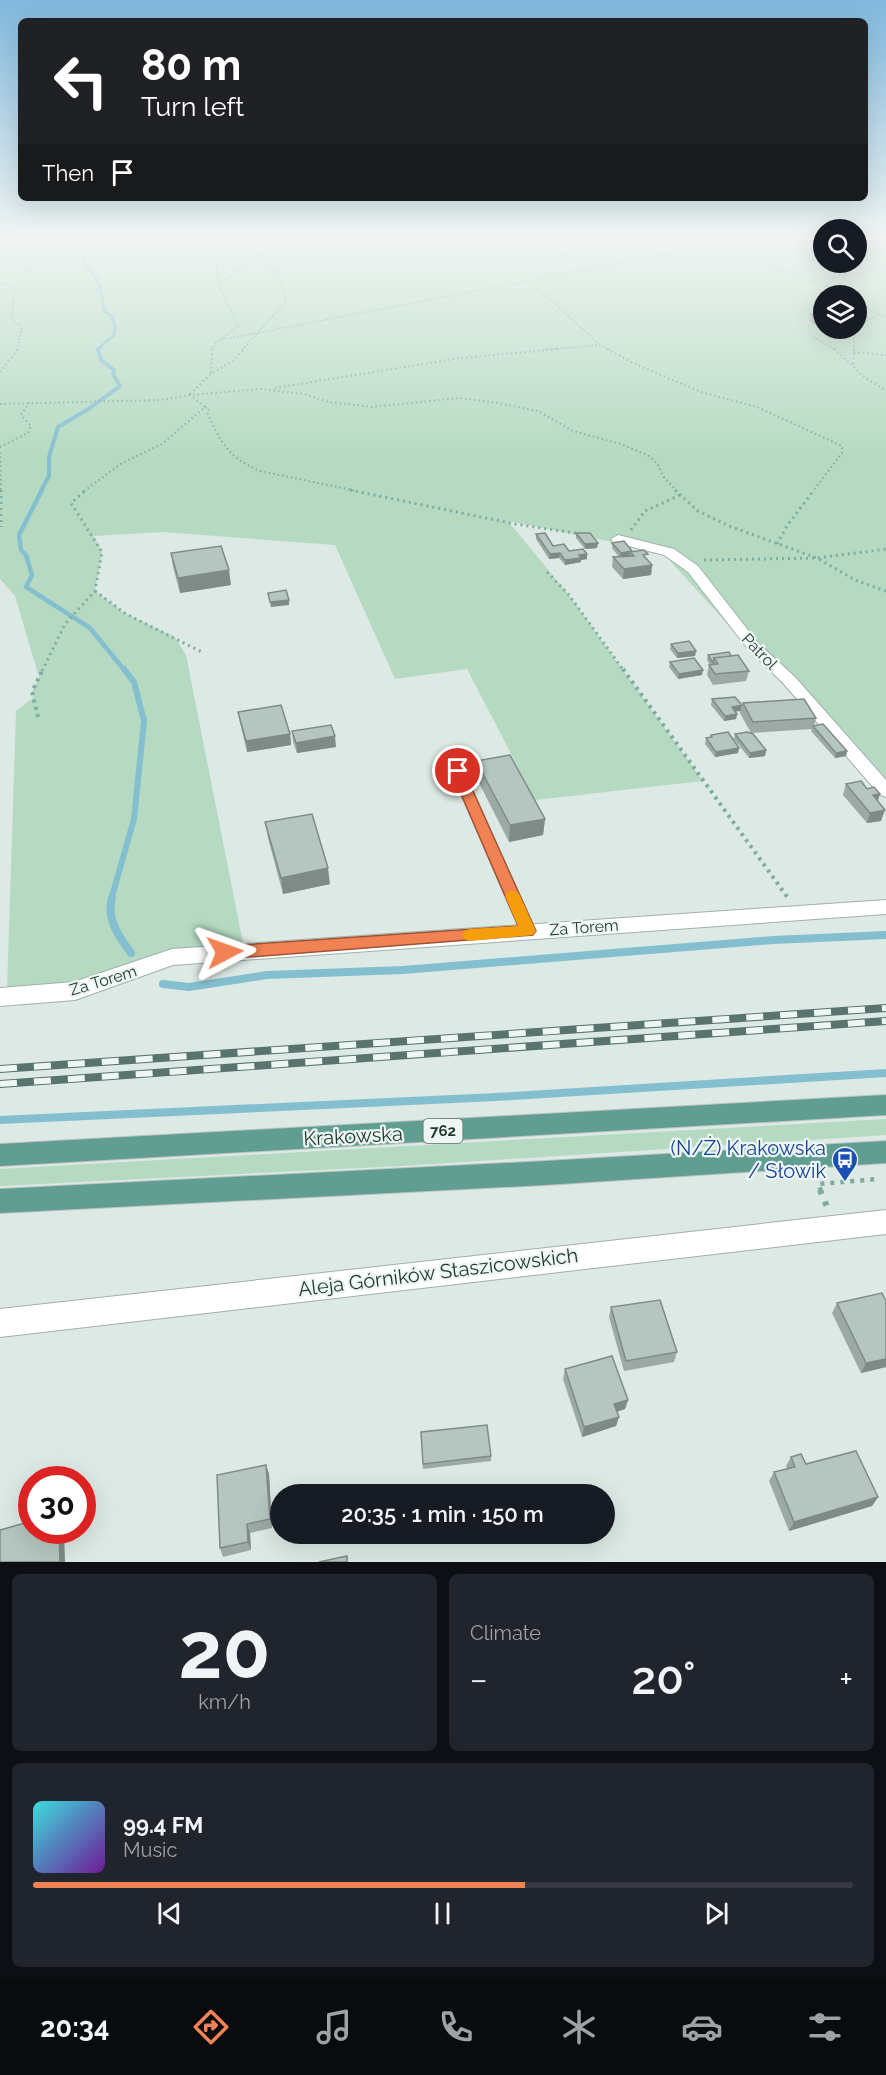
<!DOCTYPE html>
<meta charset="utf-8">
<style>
body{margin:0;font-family:Raleway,sans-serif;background:#20242c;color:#f1f3f6;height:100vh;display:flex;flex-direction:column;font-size:22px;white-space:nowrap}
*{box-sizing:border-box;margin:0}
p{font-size:20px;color:#9ea1a6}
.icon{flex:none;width:33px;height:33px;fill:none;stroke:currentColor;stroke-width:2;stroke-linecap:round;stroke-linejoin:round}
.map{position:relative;height:1562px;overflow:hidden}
.details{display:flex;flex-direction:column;gap:12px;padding:12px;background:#0d0f14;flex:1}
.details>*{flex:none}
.hud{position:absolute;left:18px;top:18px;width:850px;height:183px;border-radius:9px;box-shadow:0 6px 24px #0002;background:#202124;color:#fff;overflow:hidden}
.buttons{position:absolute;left:813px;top:219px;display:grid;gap:12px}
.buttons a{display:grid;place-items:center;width:54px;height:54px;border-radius:50%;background:#171b24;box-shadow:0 6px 24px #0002;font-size:30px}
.speed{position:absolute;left:18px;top:1466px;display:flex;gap:12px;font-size:30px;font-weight:700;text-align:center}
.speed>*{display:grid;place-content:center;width:78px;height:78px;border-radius:50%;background:#171b24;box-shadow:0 6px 24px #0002;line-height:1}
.speed .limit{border:9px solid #d22;background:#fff;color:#111}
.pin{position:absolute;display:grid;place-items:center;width:51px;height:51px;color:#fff;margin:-26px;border:3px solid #fff;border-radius:50%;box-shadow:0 2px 6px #0007}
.me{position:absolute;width:66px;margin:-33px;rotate:86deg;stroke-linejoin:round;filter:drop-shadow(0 0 4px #0008)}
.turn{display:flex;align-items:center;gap:21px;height:126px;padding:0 24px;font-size:27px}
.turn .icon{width:78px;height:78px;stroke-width:2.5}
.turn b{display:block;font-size:42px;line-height:51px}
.then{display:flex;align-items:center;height:57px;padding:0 24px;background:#0003;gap:12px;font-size:22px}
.big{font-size:45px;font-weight:600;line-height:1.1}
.details .card{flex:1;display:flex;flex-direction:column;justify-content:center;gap:9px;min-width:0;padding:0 21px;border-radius:9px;background:#20242c}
.details .dial{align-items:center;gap:0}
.dial b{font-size:78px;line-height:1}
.song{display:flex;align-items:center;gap:18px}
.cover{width:72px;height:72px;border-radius:9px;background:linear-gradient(135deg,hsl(180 70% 55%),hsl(280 70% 35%))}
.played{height:6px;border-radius:3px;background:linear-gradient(90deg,#f18253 60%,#363941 60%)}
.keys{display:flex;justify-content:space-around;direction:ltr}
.heat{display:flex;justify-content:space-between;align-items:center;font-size:33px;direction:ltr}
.details .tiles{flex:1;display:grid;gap:12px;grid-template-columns:1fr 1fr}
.card:last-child{grid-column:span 2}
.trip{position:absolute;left:270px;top:1484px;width:345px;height:60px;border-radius:30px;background:#171b24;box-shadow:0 6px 24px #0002;font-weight:600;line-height:60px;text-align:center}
.tabs{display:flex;height:96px;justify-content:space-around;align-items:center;background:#090b0e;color:#9ea1a6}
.tabs .icon{width:42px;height:42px}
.tabs .on{color:#f18253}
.tabs b{font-size:27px;color:#f1f3f6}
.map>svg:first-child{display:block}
</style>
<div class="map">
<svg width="886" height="1562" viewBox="0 0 886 1562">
<rect width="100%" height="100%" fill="#dde9e4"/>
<path fill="#b5dac1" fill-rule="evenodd" d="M 0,239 L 823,239 L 824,262 L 856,262 L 857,239 L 886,239 L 886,798 L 662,552 L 508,521 L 569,595 L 703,781 L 535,800 L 467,669 L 395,679 L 335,545 L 162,532 L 94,536 L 102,552 L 95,591 L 126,614 L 175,637 L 186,655 L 243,943 L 165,950 L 71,984 L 7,990 L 16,711 L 33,698 L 32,692 L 39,677 L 15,596 L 0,579 ZM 824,296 L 856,296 L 856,328 L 824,328 Z
M 886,1119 L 886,1135 L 402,1166 L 0,1186 L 0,1169 Z"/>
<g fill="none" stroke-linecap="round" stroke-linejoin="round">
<path stroke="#84bfcf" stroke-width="3" d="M 88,250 L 84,247 L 94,239
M 97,350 L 114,335 L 115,326 L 112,316 L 104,311 L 101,291 L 97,289 L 101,286 L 85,262 L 84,254 L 88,250 L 142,239"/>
<path stroke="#84bfcf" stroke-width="4" d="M 41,491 L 49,476 L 49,457 L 58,427 L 90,408 L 120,386 L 113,374 L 114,370 L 101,360 L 98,349"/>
<path stroke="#84bfcf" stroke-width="4.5" d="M 42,490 L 19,535 L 21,550 L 26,555 L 32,575 L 26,587 L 90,628 L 125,671"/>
<path stroke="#84bfcf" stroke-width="6" d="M 111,900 L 134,819 L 144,721 L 134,682 L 124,669"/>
<path stroke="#84bfcf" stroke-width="8" d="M 112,898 C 106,919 119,937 131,953
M 163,984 L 189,987 L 267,975 L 403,970 L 773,940 L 886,935
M 0,1120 L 496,1097 L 886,1073"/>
<defs>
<path id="service" d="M 458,768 L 463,771 L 534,931 L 532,934 L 528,936 L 524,934 L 522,931 L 453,771 Z"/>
<path id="minor" d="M 618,535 L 674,549 L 698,566 L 758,643 L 795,677 L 886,780 L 886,797 L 880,795 L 783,683 L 748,649 L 688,572 L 664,555 L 613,542 L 611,539 Z
M 886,900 L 886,914 L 173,965 L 75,1000 L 0,1006 L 0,988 L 74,982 L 172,949 Z
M 886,1210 L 886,1234 L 0,1337 L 0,1309 Z"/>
<path id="primary" d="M 886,1095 L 886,1115 L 0,1166 L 0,1144 Z
M 886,1141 L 886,1163 L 545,1185 L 0,1213 L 0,1189 L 545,1161 Z"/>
</defs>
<use href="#service" stroke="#a0b0ab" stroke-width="2"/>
<use href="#minor" stroke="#a0b0ab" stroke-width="2"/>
<use href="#primary" stroke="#bcc3c2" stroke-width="2"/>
<path stroke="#7daca0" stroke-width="1.5" stroke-dasharray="1.5 2" stroke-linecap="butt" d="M 186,239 L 212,252 L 216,259 L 218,284 L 238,326 L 215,344 L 211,350
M 535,239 L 588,268
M 723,239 L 783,271 L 826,286 L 844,296
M 216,259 L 247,261
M 0,282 L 14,288
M 525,282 L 545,295 L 599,344
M 219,284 L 261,253 L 290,239
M 826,286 L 833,277 L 886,268
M 856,302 L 886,318
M 813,337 L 836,350
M 220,340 L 747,239
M 17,350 L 22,327 L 12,320 L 14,290 L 36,260 L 32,248 L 24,239
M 242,350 L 286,301 C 281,281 275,266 258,254
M 543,350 L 600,345 L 610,350
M 854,350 L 854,336 L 858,325 L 879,314"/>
<path stroke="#7daca0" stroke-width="2" stroke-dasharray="1.5 3" stroke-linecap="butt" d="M 607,349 L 633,363 L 701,392 L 757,407 L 842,446 L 842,453 L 813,491
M 834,349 L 853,366
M 854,349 L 853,366 L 860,374 L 886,391
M 854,352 L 886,355
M 0,372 L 18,349
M 211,373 L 212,349
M 275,388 L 461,358 L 559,349
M 190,394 L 211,374 L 233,361 L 244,349
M 0,404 L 161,400 L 189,395 L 261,389 L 304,394 L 329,402 L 372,407 L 459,398 L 498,403 L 538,411 L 573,431 L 621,444 L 649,456 L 657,463 L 663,476 L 677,491
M 205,407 L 209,409 L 207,412 C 221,443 228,457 260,471 L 357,491
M 0,447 L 28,433 L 31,426 L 21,415 L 29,403
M 0,452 L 1,491
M 84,491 L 122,463 L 162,444 L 205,407 L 190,395"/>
<path stroke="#7daca0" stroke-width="3" stroke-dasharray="2 4" stroke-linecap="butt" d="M 1,490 L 1,527
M 350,490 L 515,524 L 581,534
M 675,490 L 698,511 L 729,526 L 817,558 L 855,580 L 886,591
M 631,530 L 645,511 L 680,495
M 777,544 L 787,526 L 814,490
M 704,560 L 817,558 L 886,549
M 547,572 L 569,595 L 624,671
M 95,591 L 126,614 L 204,653
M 42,671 L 65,624 L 95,591 L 102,552 L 71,503 L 86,490"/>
<path stroke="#7daca0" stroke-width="4" stroke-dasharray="3 4.5" stroke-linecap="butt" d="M 623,669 L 788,898
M 38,717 L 32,692 L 43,669"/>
<path stroke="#7daca0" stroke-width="4.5" stroke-dasharray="4 6" stroke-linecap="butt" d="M 821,1191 L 818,1184 L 878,1179"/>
<path stroke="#7daca0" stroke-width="6" stroke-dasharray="4.5 8" stroke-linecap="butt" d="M 820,1190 L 827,1207"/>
<use href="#service" fill="#fff" fill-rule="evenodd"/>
<use href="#minor" fill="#fff" fill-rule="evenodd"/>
<use href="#primary" fill="#619e92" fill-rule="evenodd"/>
<defs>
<path id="rail" d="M 0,1069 L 886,1008
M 0,1084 L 886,1021"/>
</defs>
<use href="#rail" stroke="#59746e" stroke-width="8"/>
<use href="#rail" stroke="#edf6f2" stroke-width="6" stroke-dasharray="17" stroke-linecap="butt"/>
</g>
<path fill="#9caaa5" d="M 811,314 L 824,314 L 821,328 L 810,322 Z
M 576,533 L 597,548 L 585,549 L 576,538 Z
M 536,534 L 553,546 L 569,551 L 587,559 L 581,560 L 581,562 L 565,565 L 559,558 L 549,559 L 536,539 Z
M 612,543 L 632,551 L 647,559 L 652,565 L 651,575 L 623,579 L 612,567 L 613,557 L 619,557 L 612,548 Z
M 171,553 L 231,585 L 180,593 L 173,567 Z
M 671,644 L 696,651 L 695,656 L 677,658 L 670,649 Z
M 708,655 L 731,656 L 749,671 L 746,681 L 713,685 L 707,675 L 709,665 L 710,665 L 707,660 Z
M 670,662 L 702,675 L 678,679 L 669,667 Z
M 712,699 L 741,711 L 735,711 L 737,714 L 736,719 L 724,721 L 711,705 Z
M 743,703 L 816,718 L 814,726 L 847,751 L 846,756 L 835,758 L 811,731 L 812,729 L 751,733 L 740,713 Z
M 238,712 L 290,734 L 291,745 L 247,752 L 240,723 Z
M 292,731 L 336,747 L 297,753 L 293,742 Z
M 735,734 L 766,750 L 765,756 L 749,758 L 734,739 Z
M 711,735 L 739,748 L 738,753 L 715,757 L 705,744 L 706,738 L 710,738 Z
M 476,761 L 545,819 L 543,835 L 509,842 L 476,777 Z
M 846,784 L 867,789 L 880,794 L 878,801 L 881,821 L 867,823 L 843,795 Z
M 265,822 L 330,884 L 283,894 L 268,838 Z
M 837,1303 L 886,1367 L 861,1373 L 832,1313 Z
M 611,1307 L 677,1352 L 674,1362 L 624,1371 L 609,1317 Z
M 565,1369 L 628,1400 L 625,1409 L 617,1412 L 619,1417 L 616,1426 L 582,1437 L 563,1379 Z
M 421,1432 L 491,1456 L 491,1461 L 423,1469 Z
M 791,1457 L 806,1464 L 878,1497 L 872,1506 L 789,1531 L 769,1481 L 774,1472 L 787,1469 L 786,1466 Z
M 266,1465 L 269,1474 L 272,1528 L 250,1533 L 251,1550 L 223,1557 L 220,1548 Z"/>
<path fill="#7f8b86" d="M 822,320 L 824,320 L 824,327 L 821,328 Z
M 598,543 L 597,548 L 585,549 L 585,544 Z
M 630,552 L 629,556 L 620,558 L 621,553 Z
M 560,553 L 559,558 L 549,559 L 550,554 Z
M 587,554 L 587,559 L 581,560 L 581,562 L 565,565 L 565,560 L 579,555 Z
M 652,565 L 651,575 L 623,579 L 624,569 Z
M 229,570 L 231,585 L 180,593 L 178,578 Z
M 289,600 L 289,605 L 271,607 L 270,602 Z
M 696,651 L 695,656 L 677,658 L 678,653 Z
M 703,670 L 702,675 L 678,679 L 679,674 Z
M 742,705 L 741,711 L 731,712 L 732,707 Z
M 737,714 L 736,719 L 724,721 L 725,716 Z
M 290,734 L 291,745 L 247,752 L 246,741 Z
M 335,736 L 336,747 L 297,753 L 296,743 Z
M 739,748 L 738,753 L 715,757 L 716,752 Z
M 766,750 L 765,756 L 749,758 L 750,753 Z
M 847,751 L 846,756 L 835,758 L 836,753 Z
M 880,794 L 876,805 L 873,795 Z
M 885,810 L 881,821 L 867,823 L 870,813 Z
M 545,819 L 543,835 L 509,842 L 510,825 Z
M 328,868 L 330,884 L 283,894 L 281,878 Z
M 886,1359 L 886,1367 L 861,1373 L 866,1363 Z
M 628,1400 L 625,1409 L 612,1413 L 614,1404 Z
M 619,1417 L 616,1426 L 582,1437 L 584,1427 Z
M 266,1465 L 269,1474 L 272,1528 L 270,1519 Z
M 878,1497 L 872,1506 L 789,1531 L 794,1522 Z
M 247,1524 L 250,1533 L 251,1550 L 248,1542 Z
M 59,1530 L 64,1530 L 65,1562 L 60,1562 Z"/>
<path fill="#b5c6c0" stroke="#7f8b86" stroke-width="1.5" d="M 821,313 L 824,314 L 824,320 L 822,320 L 811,314 Z
M 545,533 L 553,546 L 564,544 L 569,551 L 583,549 L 587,554 L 579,555 L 581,558 L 565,560 L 560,553 L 550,554 L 536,534 Z
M 576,533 L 590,533 L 598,543 L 585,544 Z
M 624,541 L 632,551 L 621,553 L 612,543 Z
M 221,546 L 229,570 L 178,578 L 171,553 Z
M 644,550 L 648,554 L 643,555 L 652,565 L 624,569 L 613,557 L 634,556 L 630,552 Z
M 286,590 L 289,600 L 270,602 L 268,593 Z
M 689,641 L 696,651 L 678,653 L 671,644 Z
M 729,652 L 731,656 L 714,658 L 713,663 L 708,655 Z
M 738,655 L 749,671 L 715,674 L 709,665 L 718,664 L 714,658 Z
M 694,658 L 703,670 L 679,674 L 670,662 Z
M 735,697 L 742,705 L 732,707 L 737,714 L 725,716 L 712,699 Z
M 804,699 L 816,718 L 753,722 L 743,703 Z
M 281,705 L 290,734 L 246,741 L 238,712 Z
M 823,724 L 847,751 L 836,753 L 813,726 Z
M 331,725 L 335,736 L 296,743 L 292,731 Z
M 728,732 L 739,748 L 716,752 L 706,738 L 712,737 L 711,735 Z
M 747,732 L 753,734 L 766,750 L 750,753 L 735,734 Z
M 510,755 L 545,819 L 510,825 L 476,761 Z
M 861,781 L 867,789 L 874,787 L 880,794 L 873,795 L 885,810 L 870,813 L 846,784 Z
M 312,814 L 328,868 L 281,878 L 265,822 Z
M 882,1293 L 886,1301 L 886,1359 L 866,1363 L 837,1303 Z
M 660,1300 L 677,1352 L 626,1361 L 611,1307 Z
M 612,1356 L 628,1400 L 614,1404 L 619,1417 L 584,1427 L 565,1369 Z
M 487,1425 L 491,1456 L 423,1464 L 421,1432 Z
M 856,1451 L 878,1497 L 794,1522 L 774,1472 L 795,1467 L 791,1457 L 801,1454 L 806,1464 Z
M 266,1465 L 270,1519 L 247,1524 L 248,1542 L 220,1548 L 217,1475 Z
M 32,1521 L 32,1530 L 59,1530 L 60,1562 L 0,1562 L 0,1530 Z
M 347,1556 L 347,1562 L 319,1562 Z"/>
<linearGradient id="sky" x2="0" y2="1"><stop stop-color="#80b8de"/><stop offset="0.52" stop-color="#f0f5f3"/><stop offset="1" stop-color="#f0f5f3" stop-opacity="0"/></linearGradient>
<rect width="886" height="458" fill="url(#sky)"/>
<path fill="#f18253" stroke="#9d5436" stroke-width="1.5" d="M 458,766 L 464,771 L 536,931 L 533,935 L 225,959 L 219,957 L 217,952 L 219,948 L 225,946 L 518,926 L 451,771 Z"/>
<path fill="#f59e0b" d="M 513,891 L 518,892 L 520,896 L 536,931 L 533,935 L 470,941 L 464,939 L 462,935 L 464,931 L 470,929 L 518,926 L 505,896 L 507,892 Z"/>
<defs>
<symbol id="bus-pin" viewBox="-11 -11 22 30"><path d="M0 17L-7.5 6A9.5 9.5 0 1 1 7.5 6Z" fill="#1a4fb4" stroke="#edf6f2"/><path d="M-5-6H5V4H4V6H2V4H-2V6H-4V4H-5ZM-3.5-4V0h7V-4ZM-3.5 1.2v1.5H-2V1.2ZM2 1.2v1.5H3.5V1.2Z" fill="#fff"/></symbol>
</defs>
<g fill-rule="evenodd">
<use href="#bus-pin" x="830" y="1145" width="30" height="40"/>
</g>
<g text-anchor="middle" stroke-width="4.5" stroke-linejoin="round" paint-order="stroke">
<rect fill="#edf6f2" stroke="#5d716c" stroke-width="1.5" x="423.5" y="1119" width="39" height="24" rx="4.5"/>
<g font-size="15" font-weight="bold" fill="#1f3832">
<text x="443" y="1136">762</text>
</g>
<g font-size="16" fill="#1f3832" stroke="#edf6f2">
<text transform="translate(760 651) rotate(46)" y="6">Patrol</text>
<text transform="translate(584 927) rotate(-4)" y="6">Za Torem</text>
<text transform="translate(103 980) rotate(-17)" y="6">Za Torem</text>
</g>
<g font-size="20" fill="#1f3832" stroke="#edf6f2">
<text transform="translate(353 1136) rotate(-3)" y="7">Krakowska</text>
<text transform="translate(438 1272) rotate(-7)" y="7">Aleja Górników Staszicowskich</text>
</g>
<g font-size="20" fill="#164399" stroke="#edf6f2" text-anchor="end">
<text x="826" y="1155">(N/Ż) Krakowska<tspan x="826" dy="23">/ Słowik</tspan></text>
</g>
</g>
</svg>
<div class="buttons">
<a><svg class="icon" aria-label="search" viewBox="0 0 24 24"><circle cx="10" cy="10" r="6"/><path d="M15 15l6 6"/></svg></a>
<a><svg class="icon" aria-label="layers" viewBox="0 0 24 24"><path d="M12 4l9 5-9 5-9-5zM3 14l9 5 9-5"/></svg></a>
</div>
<div class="speed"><div class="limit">30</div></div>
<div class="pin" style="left:458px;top:771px;background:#d93025"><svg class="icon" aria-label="arrive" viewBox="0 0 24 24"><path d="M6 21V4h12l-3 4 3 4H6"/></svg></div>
<svg class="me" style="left:225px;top:952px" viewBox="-20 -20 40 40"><path d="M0-17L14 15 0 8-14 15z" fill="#f18253" stroke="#fff" stroke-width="4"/></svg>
<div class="trip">20:35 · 1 min · 150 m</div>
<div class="hud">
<div class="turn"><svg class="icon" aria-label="left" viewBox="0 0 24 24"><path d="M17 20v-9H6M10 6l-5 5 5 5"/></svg><div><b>80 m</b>Turn left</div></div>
<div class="then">Then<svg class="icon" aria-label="arrive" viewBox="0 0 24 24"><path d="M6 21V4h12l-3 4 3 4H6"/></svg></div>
</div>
</div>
<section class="details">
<div class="tiles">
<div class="card dial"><b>20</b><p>km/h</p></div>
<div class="card"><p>Climate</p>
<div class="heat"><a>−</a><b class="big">20°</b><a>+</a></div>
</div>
<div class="card">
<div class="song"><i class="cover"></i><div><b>99.4 FM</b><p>Music</p></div></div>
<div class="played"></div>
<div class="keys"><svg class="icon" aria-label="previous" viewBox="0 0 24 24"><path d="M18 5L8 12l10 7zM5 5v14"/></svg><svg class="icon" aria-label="pause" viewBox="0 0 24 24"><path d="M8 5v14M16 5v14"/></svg><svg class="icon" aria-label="next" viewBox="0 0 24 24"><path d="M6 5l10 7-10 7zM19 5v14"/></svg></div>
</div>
</div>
</section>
<nav class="tabs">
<b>20:34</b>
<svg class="icon on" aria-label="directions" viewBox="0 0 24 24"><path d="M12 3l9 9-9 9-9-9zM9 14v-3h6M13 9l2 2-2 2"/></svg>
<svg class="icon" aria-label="music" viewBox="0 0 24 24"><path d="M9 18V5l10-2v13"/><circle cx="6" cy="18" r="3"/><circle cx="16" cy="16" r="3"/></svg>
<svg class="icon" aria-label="phone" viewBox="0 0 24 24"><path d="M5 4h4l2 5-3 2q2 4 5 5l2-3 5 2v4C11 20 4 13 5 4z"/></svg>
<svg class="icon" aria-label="climate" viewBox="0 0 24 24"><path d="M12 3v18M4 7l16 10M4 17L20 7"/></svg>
<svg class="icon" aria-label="car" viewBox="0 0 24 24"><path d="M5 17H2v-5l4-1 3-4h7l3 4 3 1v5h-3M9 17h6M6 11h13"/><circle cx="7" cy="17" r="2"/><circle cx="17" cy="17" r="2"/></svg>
<svg class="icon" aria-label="filters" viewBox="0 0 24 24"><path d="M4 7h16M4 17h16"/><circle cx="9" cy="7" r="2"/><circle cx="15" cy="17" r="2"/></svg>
</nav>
